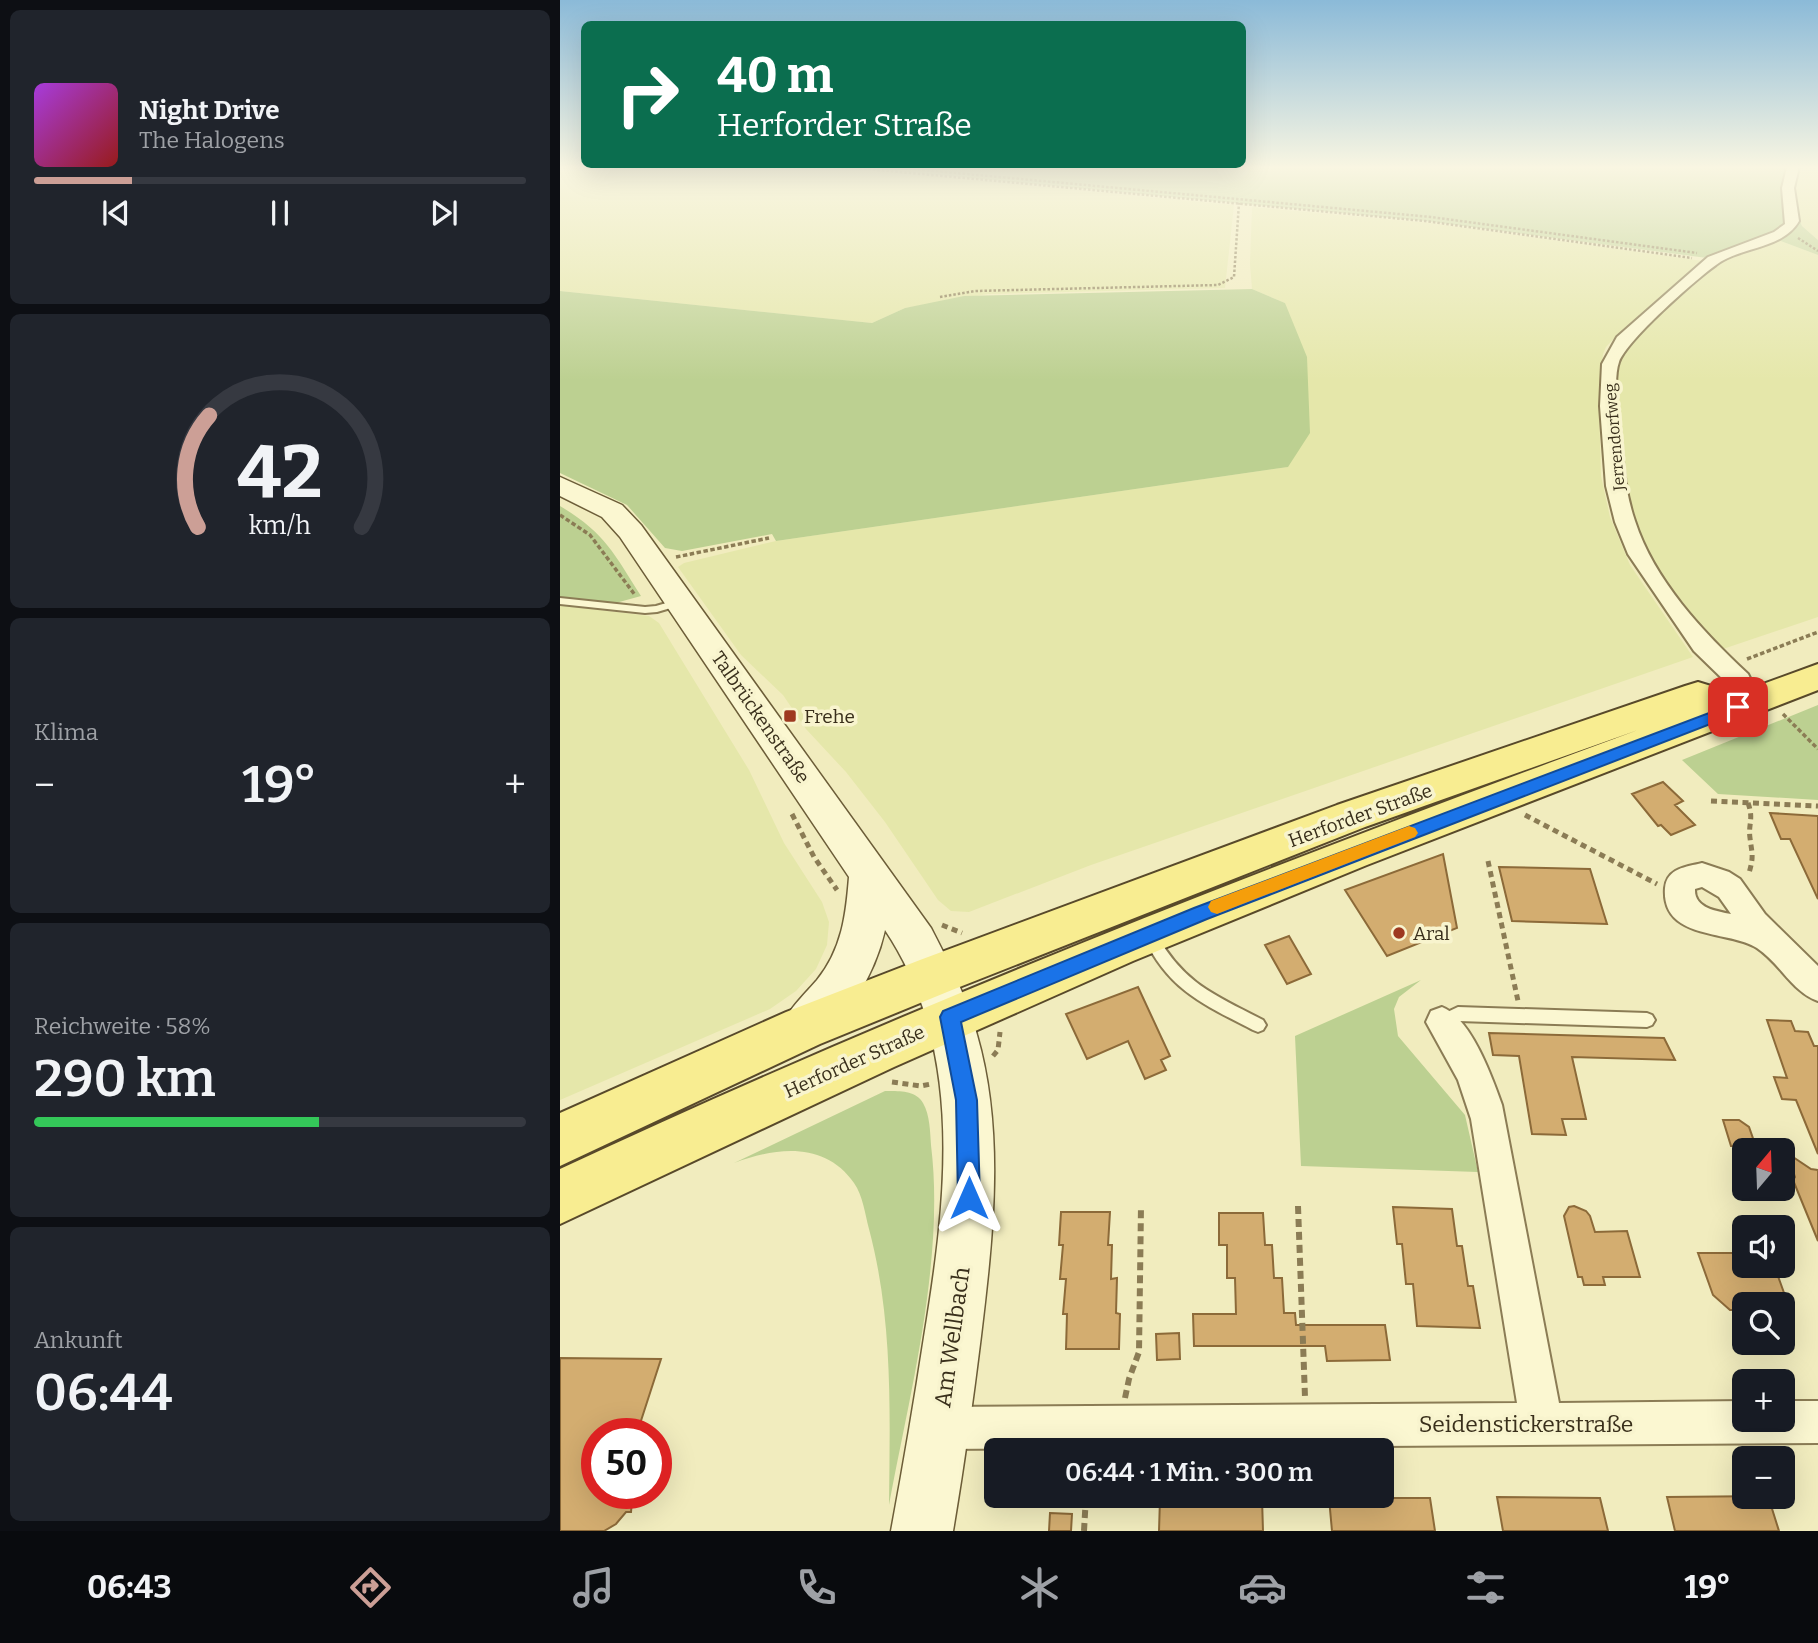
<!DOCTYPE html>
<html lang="de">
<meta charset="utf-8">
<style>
body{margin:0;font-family:Bitter,serif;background:#20242c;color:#f1f3f6;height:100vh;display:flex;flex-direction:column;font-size:26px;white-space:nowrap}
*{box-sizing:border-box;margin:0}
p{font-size:23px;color:#9ea1a6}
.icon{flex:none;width:38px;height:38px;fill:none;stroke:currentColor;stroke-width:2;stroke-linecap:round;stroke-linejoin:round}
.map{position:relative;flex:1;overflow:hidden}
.drawer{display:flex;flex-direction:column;gap:10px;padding:10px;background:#0d0f14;width:560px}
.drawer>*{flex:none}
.top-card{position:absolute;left:21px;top:21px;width:665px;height:147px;border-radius:10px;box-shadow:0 7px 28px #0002;background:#0b6e4f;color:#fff;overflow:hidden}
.needle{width:46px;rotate:19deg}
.buttons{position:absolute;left:1172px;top:1138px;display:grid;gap:14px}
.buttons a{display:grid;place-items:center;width:63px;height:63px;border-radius:10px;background:#171b24;box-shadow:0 7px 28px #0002;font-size:35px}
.speed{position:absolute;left:21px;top:1418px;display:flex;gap:14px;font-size:35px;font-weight:700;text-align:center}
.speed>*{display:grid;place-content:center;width:91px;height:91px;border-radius:50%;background:#171b24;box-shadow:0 7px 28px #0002;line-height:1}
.speed .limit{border:10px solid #d22;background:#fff;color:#111}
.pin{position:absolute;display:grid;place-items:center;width:60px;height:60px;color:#fff;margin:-30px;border-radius:14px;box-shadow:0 4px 10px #0006}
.me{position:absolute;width:77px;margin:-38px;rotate:0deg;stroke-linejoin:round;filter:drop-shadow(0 0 5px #0008)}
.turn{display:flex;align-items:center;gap:24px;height:147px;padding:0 21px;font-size:32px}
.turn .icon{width:91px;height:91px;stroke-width:2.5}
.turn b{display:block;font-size:49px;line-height:60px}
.big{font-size:52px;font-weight:600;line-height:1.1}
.drawer .widget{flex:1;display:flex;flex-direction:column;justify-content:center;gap:10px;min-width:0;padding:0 24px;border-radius:10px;background:#20242c}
.drawer .dial{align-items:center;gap:0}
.dial svg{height:182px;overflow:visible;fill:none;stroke:#363941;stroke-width:7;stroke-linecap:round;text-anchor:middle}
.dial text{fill:#f1f3f6;stroke:none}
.song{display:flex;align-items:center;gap:21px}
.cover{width:84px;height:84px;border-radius:10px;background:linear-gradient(135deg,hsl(280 70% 55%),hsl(0 70% 35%))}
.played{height:7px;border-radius:4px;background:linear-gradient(90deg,#cc9f96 20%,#363941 20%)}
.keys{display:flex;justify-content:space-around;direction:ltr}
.heat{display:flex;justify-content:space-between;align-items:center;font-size:38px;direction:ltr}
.charge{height:10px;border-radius:5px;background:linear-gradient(90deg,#34c759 58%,#363941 0)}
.trip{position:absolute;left:424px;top:1438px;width:410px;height:70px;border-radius:10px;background:#171b24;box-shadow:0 7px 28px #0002;font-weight:600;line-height:70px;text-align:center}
.dock{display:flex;height:112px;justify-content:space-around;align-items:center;background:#090b0e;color:#9ea1a6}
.dock .icon{width:49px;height:49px}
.dock .on{color:#cc9f96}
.dock b{font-size:32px;color:#f1f3f6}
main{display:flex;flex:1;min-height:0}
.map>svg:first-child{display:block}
</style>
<main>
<section class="drawer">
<div class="widget">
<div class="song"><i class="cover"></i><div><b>Night Drive</b><p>The Halogens</p></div></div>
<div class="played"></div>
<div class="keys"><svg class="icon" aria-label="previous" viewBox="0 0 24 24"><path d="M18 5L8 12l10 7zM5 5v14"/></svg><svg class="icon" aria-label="pause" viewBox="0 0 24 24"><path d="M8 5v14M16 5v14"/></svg><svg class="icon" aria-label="next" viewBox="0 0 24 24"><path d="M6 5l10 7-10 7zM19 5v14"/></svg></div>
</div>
<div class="widget dial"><svg viewBox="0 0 100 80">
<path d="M14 69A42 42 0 1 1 86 69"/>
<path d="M14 69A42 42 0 0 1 19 20" stroke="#cc9f96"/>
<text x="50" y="56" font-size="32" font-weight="700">42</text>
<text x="50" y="72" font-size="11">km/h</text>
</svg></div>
<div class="widget"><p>Klima</p>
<div class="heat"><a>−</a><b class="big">19°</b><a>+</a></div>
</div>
<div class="widget"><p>Reichweite · 58%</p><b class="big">290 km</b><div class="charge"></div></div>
<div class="widget"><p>Ankunft</p><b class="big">06:44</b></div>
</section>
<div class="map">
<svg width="1258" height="1531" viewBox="0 0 1258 1531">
<rect width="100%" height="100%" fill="#f1ecbe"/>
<path fill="#e5e7aa" d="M 0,167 L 277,167 L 674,205 L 665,288 L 428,294 L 345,308 L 312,323 L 0,291 Z
M 1238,167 L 1258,167 L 1258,240 L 1242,226 L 1236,212 L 1233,184 Z
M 692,207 L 870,223 L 1143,261 L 1063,329 L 1046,347 L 1043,354 L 1039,406 L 1041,476 L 1050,517 L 1070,565 L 1133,657 L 531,865 L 409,912 L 391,911 L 378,900 L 325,822 L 286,772 L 246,729 L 223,695 L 181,655 L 118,567 L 124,563 L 216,541 L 728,467 L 725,303 L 692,289 L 690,264 Z
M 1218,240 L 1258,255 L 1258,617 L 1160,650 L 1088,558 L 1062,490 L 1054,370 L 1059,356 L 1077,334 L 1154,268 L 1169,257 Z
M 0,605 L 89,616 L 99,623 L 189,770 L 224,843 L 262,902 L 269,922 L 267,945 L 256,969 L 236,991 L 210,1009 L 0,1100 Z"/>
<path fill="#bcd091" d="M 295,167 L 1228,167 L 1224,187 L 1227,221 L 1223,228 L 1209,236 L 1147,258 L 866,221 Z
M 1236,212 L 1242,226 L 1258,240 L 1258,255 L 1218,240 L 1237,227 Z
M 692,289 L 725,303 L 747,357 L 750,433 L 728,467 L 216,541 L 212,534 L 122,551 L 105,548 L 67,505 L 0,473 L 0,291 L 312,323 L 345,308 L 404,296 Z
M 0,506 C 45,533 53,552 81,596 L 52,604 L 0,597 Z
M 1258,705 L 1258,800 L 1158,794 L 1122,760 Z
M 861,980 L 839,997 L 834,1009 L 838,1036 L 905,1115 L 918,1172 L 741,1166 L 735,1036 Z
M 325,1091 C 338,1091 356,1090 363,1103 C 370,1115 370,1132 371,1145 C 385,1259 350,1392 329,1505 C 330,1412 333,1319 309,1229 C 305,1214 303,1196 294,1183 C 265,1141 216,1147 174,1163 Z"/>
<path fill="#d3ad70" stroke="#8c6a39" stroke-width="2" d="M 1103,782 L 1123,801 L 1115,805 L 1135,825 L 1111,835 L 1101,825 L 1098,826 L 1072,794 Z
M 1210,813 L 1258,816 L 1258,899 L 1230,839 L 1221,839 Z
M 883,854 L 897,928 L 827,956 L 785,890 Z
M 939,867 L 1030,869 L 1047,924 L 952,921 Z
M 729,936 L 751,974 L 727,984 L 705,945 Z
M 578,987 L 610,1056 L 601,1060 L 606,1070 L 585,1079 L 568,1041 L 527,1059 L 506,1014 Z
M 1207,1020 L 1231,1021 L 1235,1031 L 1248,1032 L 1254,1046 L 1258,1046 L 1258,1154 L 1236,1100 L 1222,1099 L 1214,1077 L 1227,1078 Z
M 929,1033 L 1104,1038 L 1115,1060 L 1012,1057 L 1026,1119 L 1002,1119 L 1006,1135 L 972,1134 L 959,1056 L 933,1055 Z
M 1163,1120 L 1179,1120 L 1189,1127 L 1196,1147 L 1171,1146 Z
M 1227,1153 L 1251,1169 L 1258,1170 L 1258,1241 L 1233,1180 L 1235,1177 Z
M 1014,1206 L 1026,1211 L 1030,1216 L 1035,1232 L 1067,1231 L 1080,1277 L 1043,1277 L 1045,1285 L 1024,1285 L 1022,1277 L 1018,1277 L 1004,1216 L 1009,1207 Z
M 833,1207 L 892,1209 L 897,1246 L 902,1246 L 908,1286 L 913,1286 L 920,1328 L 857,1326 L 853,1284 L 846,1284 L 842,1244 L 837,1244 Z
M 501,1212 L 550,1212 L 548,1245 L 552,1245 L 551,1279 L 557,1278 L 556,1313 L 560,1314 L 559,1349 L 506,1349 L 507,1314 L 503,1314 L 506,1279 L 500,1279 L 503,1245 L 499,1245 Z
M 659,1213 L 703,1213 L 705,1245 L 712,1245 L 714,1278 L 722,1278 L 724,1313 L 735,1313 L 736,1325 L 825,1325 L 830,1360 L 767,1361 L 765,1346 L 634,1346 L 633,1314 L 676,1314 L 675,1278 L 667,1278 L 667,1245 L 659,1245 Z
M 1138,1253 L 1185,1253 L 1185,1265 L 1214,1265 L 1228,1304 L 1185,1304 L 1185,1310 L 1170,1310 L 1153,1295 Z
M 619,1333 L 620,1359 L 597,1360 L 596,1334 Z
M 0,1358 L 101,1359 L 77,1433 L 37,1433 L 37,1493 L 64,1493 L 72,1501 L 71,1512 L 66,1512 L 56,1524 L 44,1531 L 0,1531 Z
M 1208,1496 L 1219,1531 L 1115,1531 L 1107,1497 Z
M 937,1497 L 1040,1498 L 1048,1531 L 943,1531 Z
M 702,1498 L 703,1531 L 599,1531 L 600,1499 Z
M 769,1498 L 870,1498 L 875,1531 L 772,1531 Z
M 490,1513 L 512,1514 L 511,1531 L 489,1531 Z"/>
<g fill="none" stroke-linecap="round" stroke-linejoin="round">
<defs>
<path id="service" d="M 0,598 L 85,607 L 96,606 L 120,599 L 125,602 L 124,604 L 97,612 L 85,613 L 0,604 Z
M 591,932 L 596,934 C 624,984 655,995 703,1020 L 706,1025 L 703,1030 L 698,1032 L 693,1030 C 643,1004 610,991 584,938 L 586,934 Z
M 898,1007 L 1087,1013 L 1092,1015 L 1095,1020 L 1092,1025 L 1087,1027 L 899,1021 L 882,1029 L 877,1027 L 874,1022 L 877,1017 Z"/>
<path id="minor" d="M 1227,167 L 1239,167 L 1234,188 L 1239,221 C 1222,250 1181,246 1156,265 C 1135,280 1067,340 1059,362 C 1053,379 1058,413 1060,431 C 1063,462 1065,492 1075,521 C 1094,580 1143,632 1188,674 L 1191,680 L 1188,686 L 1179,688 L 1170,686 L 1134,651 L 1068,554 L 1055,522 L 1046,486 L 1040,406 L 1042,364 L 1057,337 L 1148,257 L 1214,232 L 1225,224 L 1222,188 Z
M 1142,863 L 1169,872 L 1180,879 L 1205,914 L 1258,966 L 1258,1001 C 1232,992 1220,963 1197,948 C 1170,930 1101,941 1105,888 C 1107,868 1126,867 1142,863 ZM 1142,887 L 1159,897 L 1171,914 C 1156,911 1134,908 1135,889 Z
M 882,1007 C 911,1018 932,1077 942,1105 L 999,1403 L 1185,1401 L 1185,1419 L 1223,1419 L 1223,1401 L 1258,1401 L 1258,1443 L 379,1449 L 364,1443 L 358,1428 L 364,1413 L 379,1407 L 957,1403 L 911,1119 L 898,1080 L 866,1022 L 871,1011 Z"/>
<path id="secondary" d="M 0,477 L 62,505 L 81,525 L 371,928 C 389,963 407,997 417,1035 C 445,1132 433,1237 421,1336 C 413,1401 404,1466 393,1531 L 331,1531 C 343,1467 354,1402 364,1337 C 386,1202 406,1051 325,930 C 316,971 283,1034 243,1049 L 227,1043 L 220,1028 C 229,1009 243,996 257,980 C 282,949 286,915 289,877 L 60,537 L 42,517 L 0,496 Z"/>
<path id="primary" d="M 1258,664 L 1258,690 L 807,865 L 573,961 L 334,1067 L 0,1224 L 0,1169 C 353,1004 712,865 1078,730 L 805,827 L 392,990 L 260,1044 L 0,1166 L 0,1113 L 226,1012 L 360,960 L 777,805 L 1125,686 L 1138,682 L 1151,686 L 1156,695 L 1151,703 Z"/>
</defs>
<use href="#service" stroke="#8b7c55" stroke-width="4"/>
<use href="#minor" stroke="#8b7c55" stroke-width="4"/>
<use href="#secondary" stroke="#6c5d38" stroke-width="3"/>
<use href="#primary" stroke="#58492a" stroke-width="4"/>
<path stroke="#8b7c55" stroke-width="2.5" stroke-dasharray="2.5 2" stroke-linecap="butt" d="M 286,167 L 865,221 L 1132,258
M 331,167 L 871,217 L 1137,253
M 1238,238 L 1258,251
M 380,297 L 415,291 L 658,285 L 674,277 L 679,203"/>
<path stroke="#8b7c55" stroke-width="3.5" stroke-dasharray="4.5 2.5" stroke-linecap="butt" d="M 0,515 L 30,535 L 75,595
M 116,557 L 209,538
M 1187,659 L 1258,632
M 1223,714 L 1258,749"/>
<path stroke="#8b7c55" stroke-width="5" stroke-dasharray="6 4.5" stroke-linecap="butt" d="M 1151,801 L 1258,806
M 1188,803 C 1194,819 1188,824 1190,838 C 1192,854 1194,856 1189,873
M 232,814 L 254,857 L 277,890
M 965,815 L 1097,884
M 928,861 L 958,1001
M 382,925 L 402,933
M 433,1056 L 438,1050 L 440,1032
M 332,1082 L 361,1086 L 371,1084"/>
<path stroke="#8b7c55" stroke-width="6" stroke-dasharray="8 5" stroke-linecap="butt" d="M 738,1206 L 745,1397
M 565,1398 L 569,1379 L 579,1352 L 581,1206
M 524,1531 L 526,1496"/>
<use href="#service" fill="#fbf7d1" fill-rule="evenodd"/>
<use href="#minor" fill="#fbf7d1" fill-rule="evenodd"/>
<use href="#secondary" fill="#fbf7d1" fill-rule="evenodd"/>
<use href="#primary" fill="#f8ed91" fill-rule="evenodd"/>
</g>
<linearGradient id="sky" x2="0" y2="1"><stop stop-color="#8bbad8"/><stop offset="0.44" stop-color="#f9f6e2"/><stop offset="1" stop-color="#f9f6e2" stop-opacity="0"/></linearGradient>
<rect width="1258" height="381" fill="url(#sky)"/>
<path fill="#1a73e8" stroke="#114b97" stroke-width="2" d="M 1178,702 L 1184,703 L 1186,707 L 1184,711 L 647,919 L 401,1022 L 417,1100 L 420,1198 L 417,1206 L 409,1209 L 401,1206 L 398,1198 L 396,1100 L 380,1017 L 383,1011 L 634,908 Z"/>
<path fill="#f59e0b" d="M 849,826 L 855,828 L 858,833 L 855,837 L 657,914 L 651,912 L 648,907 L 651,901 Z"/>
<g fill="#9e3920" stroke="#f8f4ce" stroke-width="2.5">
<rect x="223" y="709" width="14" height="14" rx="3.5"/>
<circle cx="839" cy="933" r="7"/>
</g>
<g text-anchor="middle" stroke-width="7" stroke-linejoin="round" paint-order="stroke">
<g font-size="16" fill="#392f1b" stroke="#f8f4ce">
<text transform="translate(1054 437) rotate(-95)" y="6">Jerrendorfweg</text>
</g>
<g font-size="19" fill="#392f1b" stroke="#f8f4ce" text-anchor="start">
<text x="244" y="723">Frehe</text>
<text x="853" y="940">Aral</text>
</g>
<g font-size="19" fill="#392f1b" stroke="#f8f4ce">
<text transform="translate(201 717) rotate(55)" y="7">Talbrückenstraße</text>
<text transform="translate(800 815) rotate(-20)" y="7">Herforder Straße</text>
<text transform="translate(294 1061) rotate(-24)" y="7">Herforder Straße</text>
</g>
<g font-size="23" fill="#392f1b" stroke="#f8f4ce">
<text transform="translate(392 1337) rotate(-82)" y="8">Am Wellbach</text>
<text x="966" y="1432">Seidenstickerstraße</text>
</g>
</g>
</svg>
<div class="buttons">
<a><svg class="needle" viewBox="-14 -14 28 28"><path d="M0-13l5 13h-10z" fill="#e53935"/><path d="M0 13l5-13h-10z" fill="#9ea1a6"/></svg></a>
<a><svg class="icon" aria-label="sound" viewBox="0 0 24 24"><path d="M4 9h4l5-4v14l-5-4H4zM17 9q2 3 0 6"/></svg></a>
<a><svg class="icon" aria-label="search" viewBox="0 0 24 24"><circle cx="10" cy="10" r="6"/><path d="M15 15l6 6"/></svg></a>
<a>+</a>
<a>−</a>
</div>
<div class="speed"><div class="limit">50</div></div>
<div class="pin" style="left:1178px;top:707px;background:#d93025"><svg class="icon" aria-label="arrive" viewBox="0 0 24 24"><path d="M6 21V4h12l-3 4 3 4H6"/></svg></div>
<svg class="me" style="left:409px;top:1198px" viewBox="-20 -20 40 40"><path d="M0-17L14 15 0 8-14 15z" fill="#1a73e8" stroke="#fff" stroke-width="4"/></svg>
<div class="trip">06:44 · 1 Min. · 300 m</div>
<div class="top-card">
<div class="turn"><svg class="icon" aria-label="right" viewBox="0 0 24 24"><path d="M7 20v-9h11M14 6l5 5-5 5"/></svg><div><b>40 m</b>Herforder Straße</div></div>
</div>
</div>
</main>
<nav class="dock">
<b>06:43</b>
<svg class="icon on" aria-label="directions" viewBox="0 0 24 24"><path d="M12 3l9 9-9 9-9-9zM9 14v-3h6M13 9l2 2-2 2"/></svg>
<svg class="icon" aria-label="music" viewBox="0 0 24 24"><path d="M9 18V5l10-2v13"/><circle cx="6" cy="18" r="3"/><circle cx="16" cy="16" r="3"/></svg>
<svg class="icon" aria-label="phone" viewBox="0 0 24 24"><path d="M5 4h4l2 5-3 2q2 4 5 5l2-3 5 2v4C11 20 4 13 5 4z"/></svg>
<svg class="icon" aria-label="climate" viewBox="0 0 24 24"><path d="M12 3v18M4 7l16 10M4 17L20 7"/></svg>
<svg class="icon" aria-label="car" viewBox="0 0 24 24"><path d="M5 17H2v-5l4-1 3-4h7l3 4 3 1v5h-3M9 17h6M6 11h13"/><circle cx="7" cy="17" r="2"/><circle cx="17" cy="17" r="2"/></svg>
<svg class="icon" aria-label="filters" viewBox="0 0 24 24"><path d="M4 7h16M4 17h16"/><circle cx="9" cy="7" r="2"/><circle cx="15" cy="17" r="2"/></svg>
<b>19°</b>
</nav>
